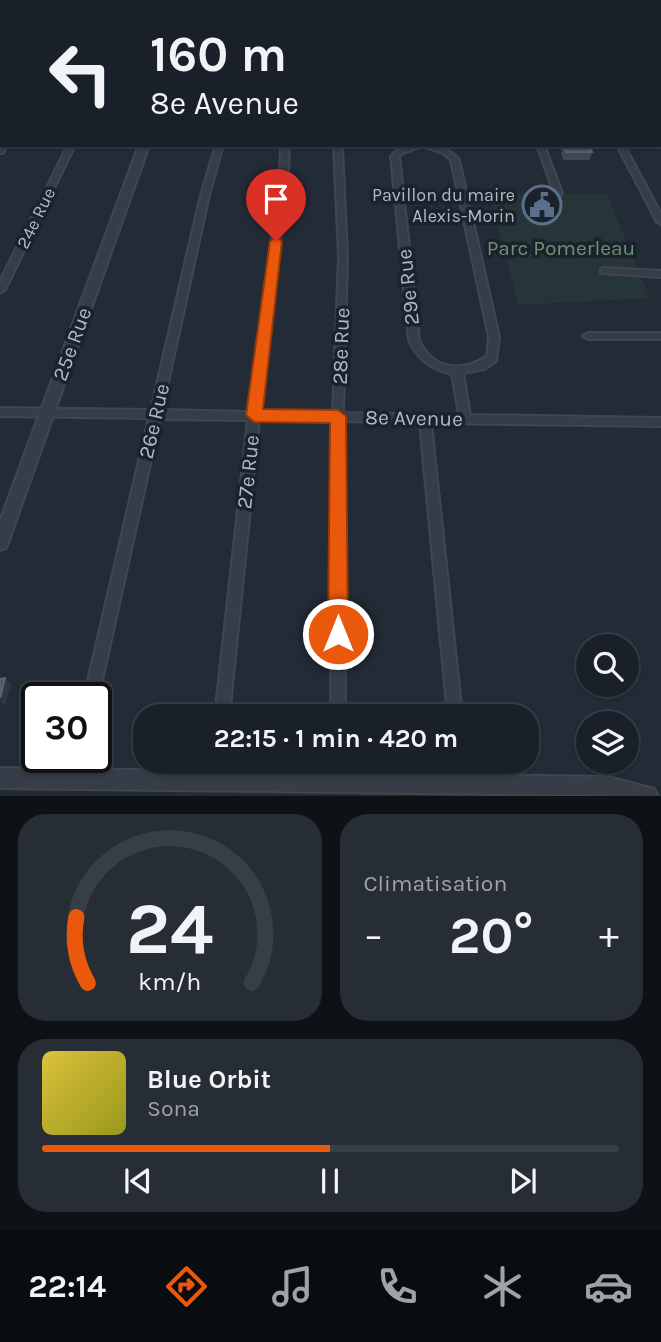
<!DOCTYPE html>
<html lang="fr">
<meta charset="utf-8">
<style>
body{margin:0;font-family:Karla,sans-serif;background:#272d35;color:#f1f3f6;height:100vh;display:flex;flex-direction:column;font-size:26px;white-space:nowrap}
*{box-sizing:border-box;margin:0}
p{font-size:23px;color:#9fa3a8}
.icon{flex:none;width:38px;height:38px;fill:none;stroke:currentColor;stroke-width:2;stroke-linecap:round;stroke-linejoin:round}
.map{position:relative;height:796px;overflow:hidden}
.sheet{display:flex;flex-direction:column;gap:18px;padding:18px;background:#0e1217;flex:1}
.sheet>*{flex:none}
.top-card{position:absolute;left:0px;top:0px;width:662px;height:147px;box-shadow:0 2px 5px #0004,0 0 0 2px #383e46;background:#1a2029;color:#f1f3f6;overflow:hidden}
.tools{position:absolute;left:576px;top:634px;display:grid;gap:14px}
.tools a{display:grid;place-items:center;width:63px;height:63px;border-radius:50%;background:#1a2029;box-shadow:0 2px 5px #0004,0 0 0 2px #383e46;font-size:35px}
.speed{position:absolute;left:21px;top:682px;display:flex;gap:14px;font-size:35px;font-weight:700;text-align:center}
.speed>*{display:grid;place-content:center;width:91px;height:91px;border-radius:50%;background:#1a2029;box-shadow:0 2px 5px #0004,0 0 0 2px #383e46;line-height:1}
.speed .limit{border:4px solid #111;border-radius:10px;background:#fff;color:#111}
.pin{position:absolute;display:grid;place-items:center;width:60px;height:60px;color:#fff;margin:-72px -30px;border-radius:50% 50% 50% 0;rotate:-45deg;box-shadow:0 0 7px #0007}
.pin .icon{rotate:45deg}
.me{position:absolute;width:77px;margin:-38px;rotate:0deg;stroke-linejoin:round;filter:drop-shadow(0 0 5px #0008)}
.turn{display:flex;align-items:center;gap:24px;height:147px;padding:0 35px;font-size:32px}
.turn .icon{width:91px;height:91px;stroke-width:2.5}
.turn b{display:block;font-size:49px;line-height:60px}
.big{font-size:52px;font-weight:700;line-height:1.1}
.sheet .tile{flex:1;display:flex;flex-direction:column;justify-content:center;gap:10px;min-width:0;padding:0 24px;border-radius:28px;background:#272d35}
.sheet .dial{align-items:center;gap:0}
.dial svg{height:182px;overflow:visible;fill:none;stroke:#383e46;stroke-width:7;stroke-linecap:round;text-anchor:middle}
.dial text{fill:#f1f3f6;stroke:none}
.song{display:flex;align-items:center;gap:21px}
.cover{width:84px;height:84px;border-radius:10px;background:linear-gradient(135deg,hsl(50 70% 55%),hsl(60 70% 35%))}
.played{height:7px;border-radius:4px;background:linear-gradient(90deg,#ea580c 50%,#383e46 50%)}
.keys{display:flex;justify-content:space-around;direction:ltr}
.heat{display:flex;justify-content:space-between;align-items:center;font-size:38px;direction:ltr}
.sheet .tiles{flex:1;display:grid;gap:18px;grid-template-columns:1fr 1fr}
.tile:last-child{grid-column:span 2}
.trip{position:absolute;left:133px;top:704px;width:406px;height:70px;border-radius:28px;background:#1a2029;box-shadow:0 2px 5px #0004,0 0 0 2px #383e46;font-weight:700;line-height:70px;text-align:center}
.menu{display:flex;height:112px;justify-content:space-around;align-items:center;background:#0a0d10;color:#9fa3a8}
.menu .icon{width:49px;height:49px}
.menu .selected{color:#ea580c}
.menu b{font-size:32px;color:#f1f3f6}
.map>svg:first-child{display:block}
</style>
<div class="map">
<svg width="661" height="796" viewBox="0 0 661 796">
<rect width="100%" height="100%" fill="#232b37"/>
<path fill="#253538" d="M 490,193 L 607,194 L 650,298 L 518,305 Z"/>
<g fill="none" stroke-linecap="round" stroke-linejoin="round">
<defs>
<path id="minor" d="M 10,0 L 16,0 L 15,2 L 10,2 Z
M 49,0 L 55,0 L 54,2 L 49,2 Z
M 152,0 L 158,0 L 157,2 L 152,2 Z
M 194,0 L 200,0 L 199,2 L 194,2 Z
M 301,0 L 307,0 L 306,2 L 301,2 Z
M 2,13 L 2,18 L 0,19 L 0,14 Z
M 660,50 L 661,50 L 661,56 L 660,55 Z
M 0,55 L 2,55 L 2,59 L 0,59 Z
M 2,69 L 2,75 L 0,76 L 0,70 Z
M 660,69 L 661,69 L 661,73 L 660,73 Z
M 2,143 L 2,145 L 7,145 L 3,153 L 0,153 L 0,146 Z
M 68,145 L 75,145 L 5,290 L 0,293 L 0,281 Z
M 216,145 L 223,145 L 209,195 L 162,410 L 249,412 L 280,175 L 281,145 L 289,145 L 288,175 L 260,412 L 333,413 L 339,256 L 334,145 L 342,145 L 347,256 L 343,413 L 459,415 L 452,374 C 431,369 418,360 409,340 L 391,156 C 407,139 445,141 459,160 L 499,337 L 496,361 L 484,369 L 463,373 L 470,415 L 661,418 L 661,426 L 431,423 L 462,716 L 448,716 L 420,423 L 343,421 L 345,716 L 331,716 L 333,421 L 259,420 L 229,716 L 215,716 L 248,420 L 160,419 L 98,698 L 96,703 L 96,698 L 84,698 L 149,418 L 0,416 L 0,408 L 151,410 L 201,195 ZM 422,146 L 443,153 L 451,160 L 489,337 L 487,356 C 462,373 433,370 419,340 L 399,156 L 403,153 Z
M 537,145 L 544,145 L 562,193 L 561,195 L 555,195 L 554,193 Z
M 617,145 L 624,145 L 661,214 L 661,224 L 657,222 Z
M 604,268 L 661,271 L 661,277 L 601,273 L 601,269 Z
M 588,333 L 661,333 L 661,339 L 588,339 L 583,336 Z
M 70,758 L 86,758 L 79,786 L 73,788 L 67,786 L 65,780 Z
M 209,761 L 225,761 L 223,782 L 221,788 L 215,790 L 209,788 L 207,782 Z
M 330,761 L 346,761 L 346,783 L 344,789 L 338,791 L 332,789 L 330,783 Z
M 452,761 L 468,761 L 470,786 L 468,792 L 462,794 L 456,792 L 454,786 Z"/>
<path id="tertiary" d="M 381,0 L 403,0 L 406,2 L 383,2 Z
M 660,32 L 661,32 L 661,36 L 660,36 Z
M 139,145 L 149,145 L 8,543 L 6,548 L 0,550 L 0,521 Z
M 0,768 L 608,777 L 654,789 L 658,796 L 0,788 Z"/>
<path id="secondary" d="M 0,119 L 2,119 L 2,125 L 0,125 Z
M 660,134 L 661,134 L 661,140 L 660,140 Z"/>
</defs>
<use href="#minor" stroke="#404651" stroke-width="4"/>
<use href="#tertiary" stroke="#404651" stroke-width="4"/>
<use href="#secondary" stroke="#404651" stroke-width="3"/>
<use href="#minor" fill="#373d48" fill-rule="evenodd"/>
<use href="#tertiary" fill="#373d48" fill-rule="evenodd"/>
<use href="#secondary" fill="#454c5a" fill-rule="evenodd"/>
</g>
<path fill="#3f4755" d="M 562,145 L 589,145 L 592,152 L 590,160 L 563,160 L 561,153 Z
M 537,196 L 550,204 L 549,209 L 539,209 L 536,201 Z"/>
<path fill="#2e3744" d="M 5,678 L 11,684 L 5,706 L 0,702 Z"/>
<path fill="#4b5461" stroke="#5b6371" stroke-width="2" d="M 563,145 L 589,145 L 592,152 L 566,152 Z
M 537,196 L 548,196 L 550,204 L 540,204 Z
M 5,678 L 0,698 L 0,679 Z"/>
<path fill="#ea580c" stroke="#983908" stroke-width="2" d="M 276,237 L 282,241 L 263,409 L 338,410 L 346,416 L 348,634 L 345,641 L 338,644 L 331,641 L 328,634 L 330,423 L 254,422 L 246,415 L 270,241 Z"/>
<defs>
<symbol id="civic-ring" viewBox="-11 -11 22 22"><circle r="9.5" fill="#1c222c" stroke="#5c6f8a" stroke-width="1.5"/><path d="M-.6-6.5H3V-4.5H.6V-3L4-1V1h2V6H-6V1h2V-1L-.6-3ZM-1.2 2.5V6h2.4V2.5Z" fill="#5c6f8a"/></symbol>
</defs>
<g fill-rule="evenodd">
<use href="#civic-ring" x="520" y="183" width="44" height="44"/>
</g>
<g text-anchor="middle" stroke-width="7" stroke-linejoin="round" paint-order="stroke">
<g font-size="18" fill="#b1b8c4" stroke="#1c222c" text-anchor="end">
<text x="515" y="201">Pavillon du maire<tspan x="515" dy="21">Alexis-Morin</tspan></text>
</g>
<g font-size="18" fill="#b1b8c4" stroke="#1c222c">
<text transform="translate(36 218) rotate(-64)" y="6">24e Rue</text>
</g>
<g font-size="21" fill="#6b9276" stroke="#1c222c">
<text x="561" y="255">Parc Pomerleau</text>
</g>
<g font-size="21" fill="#b1b8c4" stroke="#1c222c">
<text transform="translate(408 287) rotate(-96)" y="7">29e Rue</text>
<text transform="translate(72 344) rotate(-70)" y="7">25e Rue</text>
<text transform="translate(341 346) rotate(-88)" y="7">28e Rue</text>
<text transform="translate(414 418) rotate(1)" y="7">8e Avenue</text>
<text transform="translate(154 421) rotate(-77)" y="7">26e Rue</text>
<text transform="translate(248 472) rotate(-84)" y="7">27e Rue</text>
</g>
</g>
</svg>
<div class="tools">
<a><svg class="icon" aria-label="search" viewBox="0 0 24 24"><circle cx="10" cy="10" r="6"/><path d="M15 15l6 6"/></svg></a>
<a><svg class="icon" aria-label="layers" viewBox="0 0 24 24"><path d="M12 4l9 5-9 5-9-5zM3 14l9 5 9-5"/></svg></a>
</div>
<div class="speed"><div class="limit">30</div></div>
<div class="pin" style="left:276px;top:241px;background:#d93025"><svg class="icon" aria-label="arrive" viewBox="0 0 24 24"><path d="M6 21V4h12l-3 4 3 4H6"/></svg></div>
<svg class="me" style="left:338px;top:634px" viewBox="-20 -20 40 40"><circle r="17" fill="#ea580c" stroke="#fff" stroke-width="3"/><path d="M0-11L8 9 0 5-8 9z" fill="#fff"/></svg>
<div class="trip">22:15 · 1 min · 420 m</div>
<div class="top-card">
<div class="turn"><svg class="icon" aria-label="left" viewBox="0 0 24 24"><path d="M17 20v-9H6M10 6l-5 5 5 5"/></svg><div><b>160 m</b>8e Avenue</div></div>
</div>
</div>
<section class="sheet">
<div class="tiles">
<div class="tile dial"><svg viewBox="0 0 100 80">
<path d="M14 69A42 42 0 1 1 86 69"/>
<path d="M14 69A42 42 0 0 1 9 40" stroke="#ea580c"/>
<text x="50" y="56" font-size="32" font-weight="700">24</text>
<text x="50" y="72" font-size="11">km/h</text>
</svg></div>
<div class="tile"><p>Climatisation</p>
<div class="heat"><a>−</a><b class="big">20°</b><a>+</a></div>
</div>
<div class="tile">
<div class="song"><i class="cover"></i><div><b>Blue Orbit</b><p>Sona</p></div></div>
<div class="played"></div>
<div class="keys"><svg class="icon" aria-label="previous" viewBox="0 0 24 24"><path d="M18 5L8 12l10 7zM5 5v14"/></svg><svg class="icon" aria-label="pause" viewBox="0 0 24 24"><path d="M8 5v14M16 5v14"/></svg><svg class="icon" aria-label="next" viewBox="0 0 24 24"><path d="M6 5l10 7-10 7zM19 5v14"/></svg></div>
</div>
</div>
</section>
<nav class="menu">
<b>22:14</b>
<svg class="icon selected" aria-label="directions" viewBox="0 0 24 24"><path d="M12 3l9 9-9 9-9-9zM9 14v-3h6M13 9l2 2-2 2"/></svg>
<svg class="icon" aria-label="music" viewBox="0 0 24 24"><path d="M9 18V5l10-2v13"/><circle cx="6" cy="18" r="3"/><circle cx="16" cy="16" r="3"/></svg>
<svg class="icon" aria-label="phone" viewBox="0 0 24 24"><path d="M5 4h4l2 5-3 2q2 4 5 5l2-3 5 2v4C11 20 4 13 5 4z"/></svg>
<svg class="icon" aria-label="climate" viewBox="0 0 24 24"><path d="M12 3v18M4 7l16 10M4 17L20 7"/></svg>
<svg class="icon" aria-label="car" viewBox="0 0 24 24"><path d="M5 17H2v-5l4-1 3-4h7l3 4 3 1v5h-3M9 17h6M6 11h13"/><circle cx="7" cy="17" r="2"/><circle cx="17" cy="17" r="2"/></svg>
</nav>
